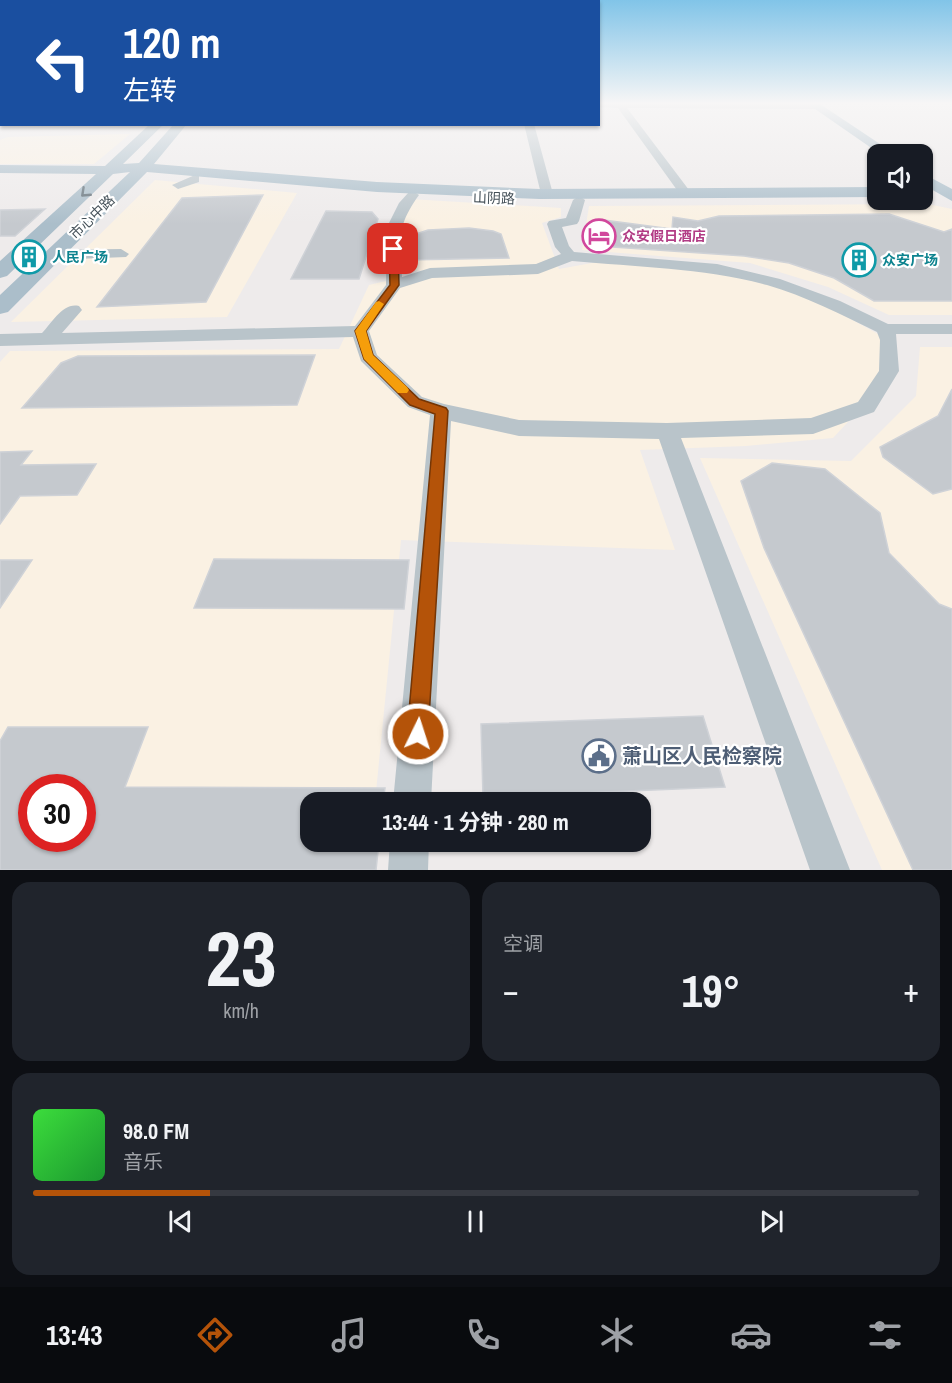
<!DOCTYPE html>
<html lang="zh">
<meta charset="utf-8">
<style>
body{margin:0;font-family:"Archivo Narrow","Noto Sans SC",sans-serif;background:#20242c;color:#f1f3f6;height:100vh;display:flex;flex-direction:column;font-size:22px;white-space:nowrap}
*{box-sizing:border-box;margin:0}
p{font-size:20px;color:#9ea1a6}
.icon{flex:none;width:33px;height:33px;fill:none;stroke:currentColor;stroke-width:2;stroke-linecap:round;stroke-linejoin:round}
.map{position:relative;height:870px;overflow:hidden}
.sheet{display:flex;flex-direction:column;gap:12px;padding:12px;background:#0d0f14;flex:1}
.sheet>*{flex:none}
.banner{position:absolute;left:0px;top:0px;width:600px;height:126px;box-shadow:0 2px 4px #0004;background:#1a4fa0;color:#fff;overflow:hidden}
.fabs{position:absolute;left:867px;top:144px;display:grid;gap:12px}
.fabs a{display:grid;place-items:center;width:66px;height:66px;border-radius:12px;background:#171b24;box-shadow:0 2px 4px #0004;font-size:30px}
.speed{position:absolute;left:18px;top:774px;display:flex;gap:12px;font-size:30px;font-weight:700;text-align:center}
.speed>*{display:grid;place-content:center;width:78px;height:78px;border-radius:50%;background:#171b24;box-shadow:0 2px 4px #0004;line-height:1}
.speed .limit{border:9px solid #d22;background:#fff;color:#111}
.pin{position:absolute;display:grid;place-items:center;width:51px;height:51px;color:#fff;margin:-26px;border-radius:12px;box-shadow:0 3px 9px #0006}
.me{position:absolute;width:66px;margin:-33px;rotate:4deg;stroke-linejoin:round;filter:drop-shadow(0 0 4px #0008)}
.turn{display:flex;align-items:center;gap:21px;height:126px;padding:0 24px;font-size:27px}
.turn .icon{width:78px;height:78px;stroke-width:2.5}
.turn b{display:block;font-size:42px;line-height:51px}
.big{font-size:45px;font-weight:700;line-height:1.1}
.sheet .widget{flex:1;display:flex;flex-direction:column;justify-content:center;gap:9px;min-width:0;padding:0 21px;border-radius:18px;background:#20242c}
.sheet .dial{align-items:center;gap:0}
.dial b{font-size:78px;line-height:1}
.song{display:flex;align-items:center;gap:18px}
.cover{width:72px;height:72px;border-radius:9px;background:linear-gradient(135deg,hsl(120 70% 55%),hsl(130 70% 35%))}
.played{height:6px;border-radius:3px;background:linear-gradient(90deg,#b45309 20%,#363941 20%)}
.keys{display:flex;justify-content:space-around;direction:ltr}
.heat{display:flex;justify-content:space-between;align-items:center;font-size:33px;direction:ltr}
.sheet .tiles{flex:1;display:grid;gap:12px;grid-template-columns:1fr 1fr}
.widget:last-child{grid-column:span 2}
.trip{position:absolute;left:300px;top:792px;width:351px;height:60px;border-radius:18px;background:#171b24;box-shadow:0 2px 4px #0004;font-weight:700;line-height:60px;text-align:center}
.tabs{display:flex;height:96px;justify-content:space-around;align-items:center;background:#090b0e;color:#9ea1a6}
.tabs .icon{width:42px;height:42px}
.tabs .current{color:#b45309}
.tabs b{font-size:27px;color:#f1f3f6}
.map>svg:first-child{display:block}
</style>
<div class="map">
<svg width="952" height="870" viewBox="0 0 952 870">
<rect width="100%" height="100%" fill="#eeebeb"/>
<path fill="#faf1e3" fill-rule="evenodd" d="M 130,134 L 94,164 L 0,164 L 0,140 L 8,137 Z
M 155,180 L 297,193 L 227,317 L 11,322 Z
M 409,199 L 561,208 L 561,217 L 542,223 L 559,269 L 614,259 L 710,271 L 803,293 L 889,340 L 874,394 L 833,438 L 746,446 L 640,450 L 675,550 L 401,540 L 375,802 L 310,802 L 310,842 L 371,842 L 368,870 L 0,870 L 0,362 L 10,351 L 339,349 L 369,285 L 428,271 L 455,270 L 394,271 L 398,215 ZM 32,788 L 82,788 L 82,838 L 32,838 Z
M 928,204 L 952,209 L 952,315 L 889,315 L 828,287 L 750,263 L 582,250 L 589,206 Z
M 920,347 L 952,347 L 952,870 L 882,870 L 700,458 L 851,461 L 916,396 Z"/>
<path fill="#c5c9ce" stroke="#cfd2d7" stroke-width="1.5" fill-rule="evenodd" d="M 263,195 L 206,302 L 97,307 L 182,198 Z
M 45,209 L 15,236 L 0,236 L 0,210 Z
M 326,211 L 372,212 L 378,219 L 359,279 L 291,279 Z
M 889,214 L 944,232 L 952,229 L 952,301 L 874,301 L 834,278 L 789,263 L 744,256 L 613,247 L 603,220 L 672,229 L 673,217 L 698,221 L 719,216 Z
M 469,228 L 493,231 L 501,234 L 509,258 L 407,260 L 415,245 L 410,236 L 428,230 Z
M 315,355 L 297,405 L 22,408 L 61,363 L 78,356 Z
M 952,389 L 952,489 L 933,494 L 883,457 L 880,447 L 938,416 Z
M 32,451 L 21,465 L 96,464 L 77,495 L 20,496 L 0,524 L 0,452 Z
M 772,463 L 825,469 L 880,513 L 889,553 L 939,604 L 952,609 L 952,870 L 913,870 L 764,548 L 741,481 Z
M 214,559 L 409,560 L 404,609 L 194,608 Z
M 0,560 L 32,560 L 0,608 Z
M 703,716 L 725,787 L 483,797 L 481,724 Z
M 8,727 L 148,727 L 125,787 L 385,788 L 383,802 L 310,802 L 310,842 L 379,842 L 376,870 L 0,870 L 0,741 ZM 32,788 L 82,788 L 82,838 L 32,838 Z"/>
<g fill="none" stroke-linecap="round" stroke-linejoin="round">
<path fill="#b9c4ca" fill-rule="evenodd" d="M 598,102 L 647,104 L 816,103 L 820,106 L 816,109 L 627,108 L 692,194 L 686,198 L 682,197 L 618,108 L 598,107 Z
M 524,124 L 534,124 L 553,194 L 551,197 L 547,198 L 541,194 Z
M 195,175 L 199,176 L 199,182 L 178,189 L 172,185 Z
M 413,191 L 419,195 C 396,227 400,239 402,277 L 430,268 L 536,264 L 561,254 L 555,247 L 547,224 L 549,221 L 566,218 L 573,200 L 579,196 L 585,200 L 579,221 L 577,224 L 562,227 L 569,246 L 574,252 L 717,264 L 780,279 L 840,301 L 888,324 L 952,324 L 952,334 L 896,334 L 899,371 L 874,412 L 813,434 L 681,438 L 850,870 L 810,870 L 659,439 L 519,436 L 451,421 L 431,802 L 393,802 L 430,415 L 408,407 L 361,361 L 353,337 L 0,346 L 0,334 L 42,333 C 52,323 63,302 79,306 L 82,310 L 62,333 L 355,326 L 386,285 L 387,227 L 399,203 L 409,192 ZM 572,261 C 637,267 704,268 767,285 C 805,296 842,315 877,332 L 880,340 L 879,371 L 858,402 L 811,418 L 667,423 L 519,420 L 444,404 L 422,397 L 377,355 L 369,331 L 400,288 L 432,278 L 538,274 Z
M 121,249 L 129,254 L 126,257 L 51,260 L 43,255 L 51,250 Z
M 390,842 L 429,842 L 428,870 L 388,870 Z"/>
<path fill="#abbeca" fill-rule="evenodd" d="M 805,102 L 817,102 L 895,154 L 880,154 Z
M 150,124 L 164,124 L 123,164 L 139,163 L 174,124 L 187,124 L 154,164 L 377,182 L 540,189 L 878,187 L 878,197 L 540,199 L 377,192 L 147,172 L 8,312 L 0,314 L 0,295 L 130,172 L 113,174 L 7,276 L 0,278 L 0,261 L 96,174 L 0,173 L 0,165 L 105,166 Z
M 922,173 L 952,189 L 952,201 L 922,184 Z"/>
</g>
<defs><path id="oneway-chevron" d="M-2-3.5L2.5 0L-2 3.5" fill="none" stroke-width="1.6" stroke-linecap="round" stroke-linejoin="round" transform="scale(1.5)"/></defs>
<use stroke="#63717a" href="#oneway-chevron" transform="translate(85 193) rotate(137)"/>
<linearGradient id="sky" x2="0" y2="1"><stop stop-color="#81c4e8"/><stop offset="0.46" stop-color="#f7f6f6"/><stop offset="1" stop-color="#f7f6f6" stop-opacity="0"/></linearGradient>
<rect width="952" height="224" fill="url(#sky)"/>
<path fill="#b45309" stroke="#753606" stroke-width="1.5" d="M 393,246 L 398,249 L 399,285 L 366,331 L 373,355 L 419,399 L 446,408 L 448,411 L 428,734 L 425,741 L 418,744 L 410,741 L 407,734 L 435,414 L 410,405 L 364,359 L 355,331 L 390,285 L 389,249 Z"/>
<path fill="#f59e0b" d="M 379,301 L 384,304 L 366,331 L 373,355 L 407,387 L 409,390 L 407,393 L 398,393 L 364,359 L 355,331 L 376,302 Z"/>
<defs>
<symbol id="hotel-ring" viewBox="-11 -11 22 22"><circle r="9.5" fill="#fff" stroke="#d1479c" stroke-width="1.5"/><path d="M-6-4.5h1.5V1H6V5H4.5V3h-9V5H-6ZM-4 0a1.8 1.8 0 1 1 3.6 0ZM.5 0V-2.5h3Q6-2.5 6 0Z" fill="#d1479c"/></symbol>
<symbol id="building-ring" viewBox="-11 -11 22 22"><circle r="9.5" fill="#fff" stroke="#0f9aa8" stroke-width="1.5"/><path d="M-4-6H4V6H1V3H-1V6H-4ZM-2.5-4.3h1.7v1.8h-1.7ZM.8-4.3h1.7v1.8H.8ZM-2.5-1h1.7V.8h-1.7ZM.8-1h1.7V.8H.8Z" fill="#0f9aa8"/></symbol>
<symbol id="civic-ring" viewBox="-11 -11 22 22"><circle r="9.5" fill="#fff" stroke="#5c6f8a" stroke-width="1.5"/><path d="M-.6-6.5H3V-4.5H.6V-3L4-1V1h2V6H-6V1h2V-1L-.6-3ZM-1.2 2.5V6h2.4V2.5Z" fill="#5c6f8a"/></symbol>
</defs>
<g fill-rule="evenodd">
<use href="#hotel-ring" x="580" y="217" width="38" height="38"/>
<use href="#building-ring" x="10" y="238" width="38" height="38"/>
<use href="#building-ring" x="840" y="241" width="38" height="38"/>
<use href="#civic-ring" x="580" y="737" width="38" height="38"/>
</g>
<g text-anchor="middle" stroke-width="4.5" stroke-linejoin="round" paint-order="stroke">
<g font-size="14" fill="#445058" stroke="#fff">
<text transform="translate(494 198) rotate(2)" y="5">山阴路</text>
<text transform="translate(92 217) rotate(-44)" y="5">市心中路</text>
</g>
<g font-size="14" font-weight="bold" fill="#b23c85" stroke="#fff" text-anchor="start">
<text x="622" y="241">众安假日酒店</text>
</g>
<g font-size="14" font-weight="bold" fill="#0d838f" stroke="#fff" text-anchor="start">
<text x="52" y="262">人民广场</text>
<text x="882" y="265">众安广场</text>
</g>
<g font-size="20" font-weight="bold" fill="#4e5e75" stroke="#fff" text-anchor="start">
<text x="622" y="763">萧山区人民检察院</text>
</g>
</g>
</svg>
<div class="fabs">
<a><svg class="icon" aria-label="sound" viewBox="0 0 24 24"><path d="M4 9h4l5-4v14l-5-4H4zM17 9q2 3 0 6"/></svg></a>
</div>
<div class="speed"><div class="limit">30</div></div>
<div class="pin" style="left:393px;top:249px;background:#d93025"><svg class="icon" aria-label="arrive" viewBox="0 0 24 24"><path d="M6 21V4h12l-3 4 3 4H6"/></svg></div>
<svg class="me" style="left:418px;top:734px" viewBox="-20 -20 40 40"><circle r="17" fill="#b45309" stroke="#fff" stroke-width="3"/><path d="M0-11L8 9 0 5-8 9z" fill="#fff"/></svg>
<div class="trip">13:44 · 1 分钟 · 280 m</div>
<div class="banner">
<div class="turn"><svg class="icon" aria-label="left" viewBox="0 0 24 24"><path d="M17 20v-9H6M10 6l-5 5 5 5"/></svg><div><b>120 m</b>左转</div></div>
</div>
</div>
<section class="sheet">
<div class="tiles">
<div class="widget dial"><b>23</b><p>km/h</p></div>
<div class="widget"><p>空调</p>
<div class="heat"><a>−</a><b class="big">19°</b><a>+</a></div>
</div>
<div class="widget">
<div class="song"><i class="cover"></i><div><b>98.0 FM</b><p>音乐</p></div></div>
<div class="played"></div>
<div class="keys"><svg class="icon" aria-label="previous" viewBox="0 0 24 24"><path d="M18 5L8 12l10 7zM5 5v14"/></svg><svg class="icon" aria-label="pause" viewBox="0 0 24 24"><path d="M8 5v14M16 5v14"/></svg><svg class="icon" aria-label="next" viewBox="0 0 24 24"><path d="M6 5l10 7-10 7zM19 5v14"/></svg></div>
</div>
</div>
</section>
<nav class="tabs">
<b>13:43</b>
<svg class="icon current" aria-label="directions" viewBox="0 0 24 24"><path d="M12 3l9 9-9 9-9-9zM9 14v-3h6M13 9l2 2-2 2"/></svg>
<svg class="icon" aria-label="music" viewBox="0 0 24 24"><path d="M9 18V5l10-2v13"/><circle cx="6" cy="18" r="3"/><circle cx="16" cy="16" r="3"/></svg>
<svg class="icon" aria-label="phone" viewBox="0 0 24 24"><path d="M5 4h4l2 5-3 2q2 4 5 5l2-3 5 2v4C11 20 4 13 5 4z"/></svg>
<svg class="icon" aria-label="climate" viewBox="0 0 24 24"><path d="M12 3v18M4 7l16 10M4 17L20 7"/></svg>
<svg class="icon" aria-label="car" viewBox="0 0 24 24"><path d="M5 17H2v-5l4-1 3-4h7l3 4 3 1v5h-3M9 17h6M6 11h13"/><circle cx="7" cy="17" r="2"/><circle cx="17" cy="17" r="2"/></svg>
<svg class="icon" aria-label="filters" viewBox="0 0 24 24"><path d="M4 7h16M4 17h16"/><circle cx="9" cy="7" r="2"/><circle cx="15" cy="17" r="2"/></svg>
</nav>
